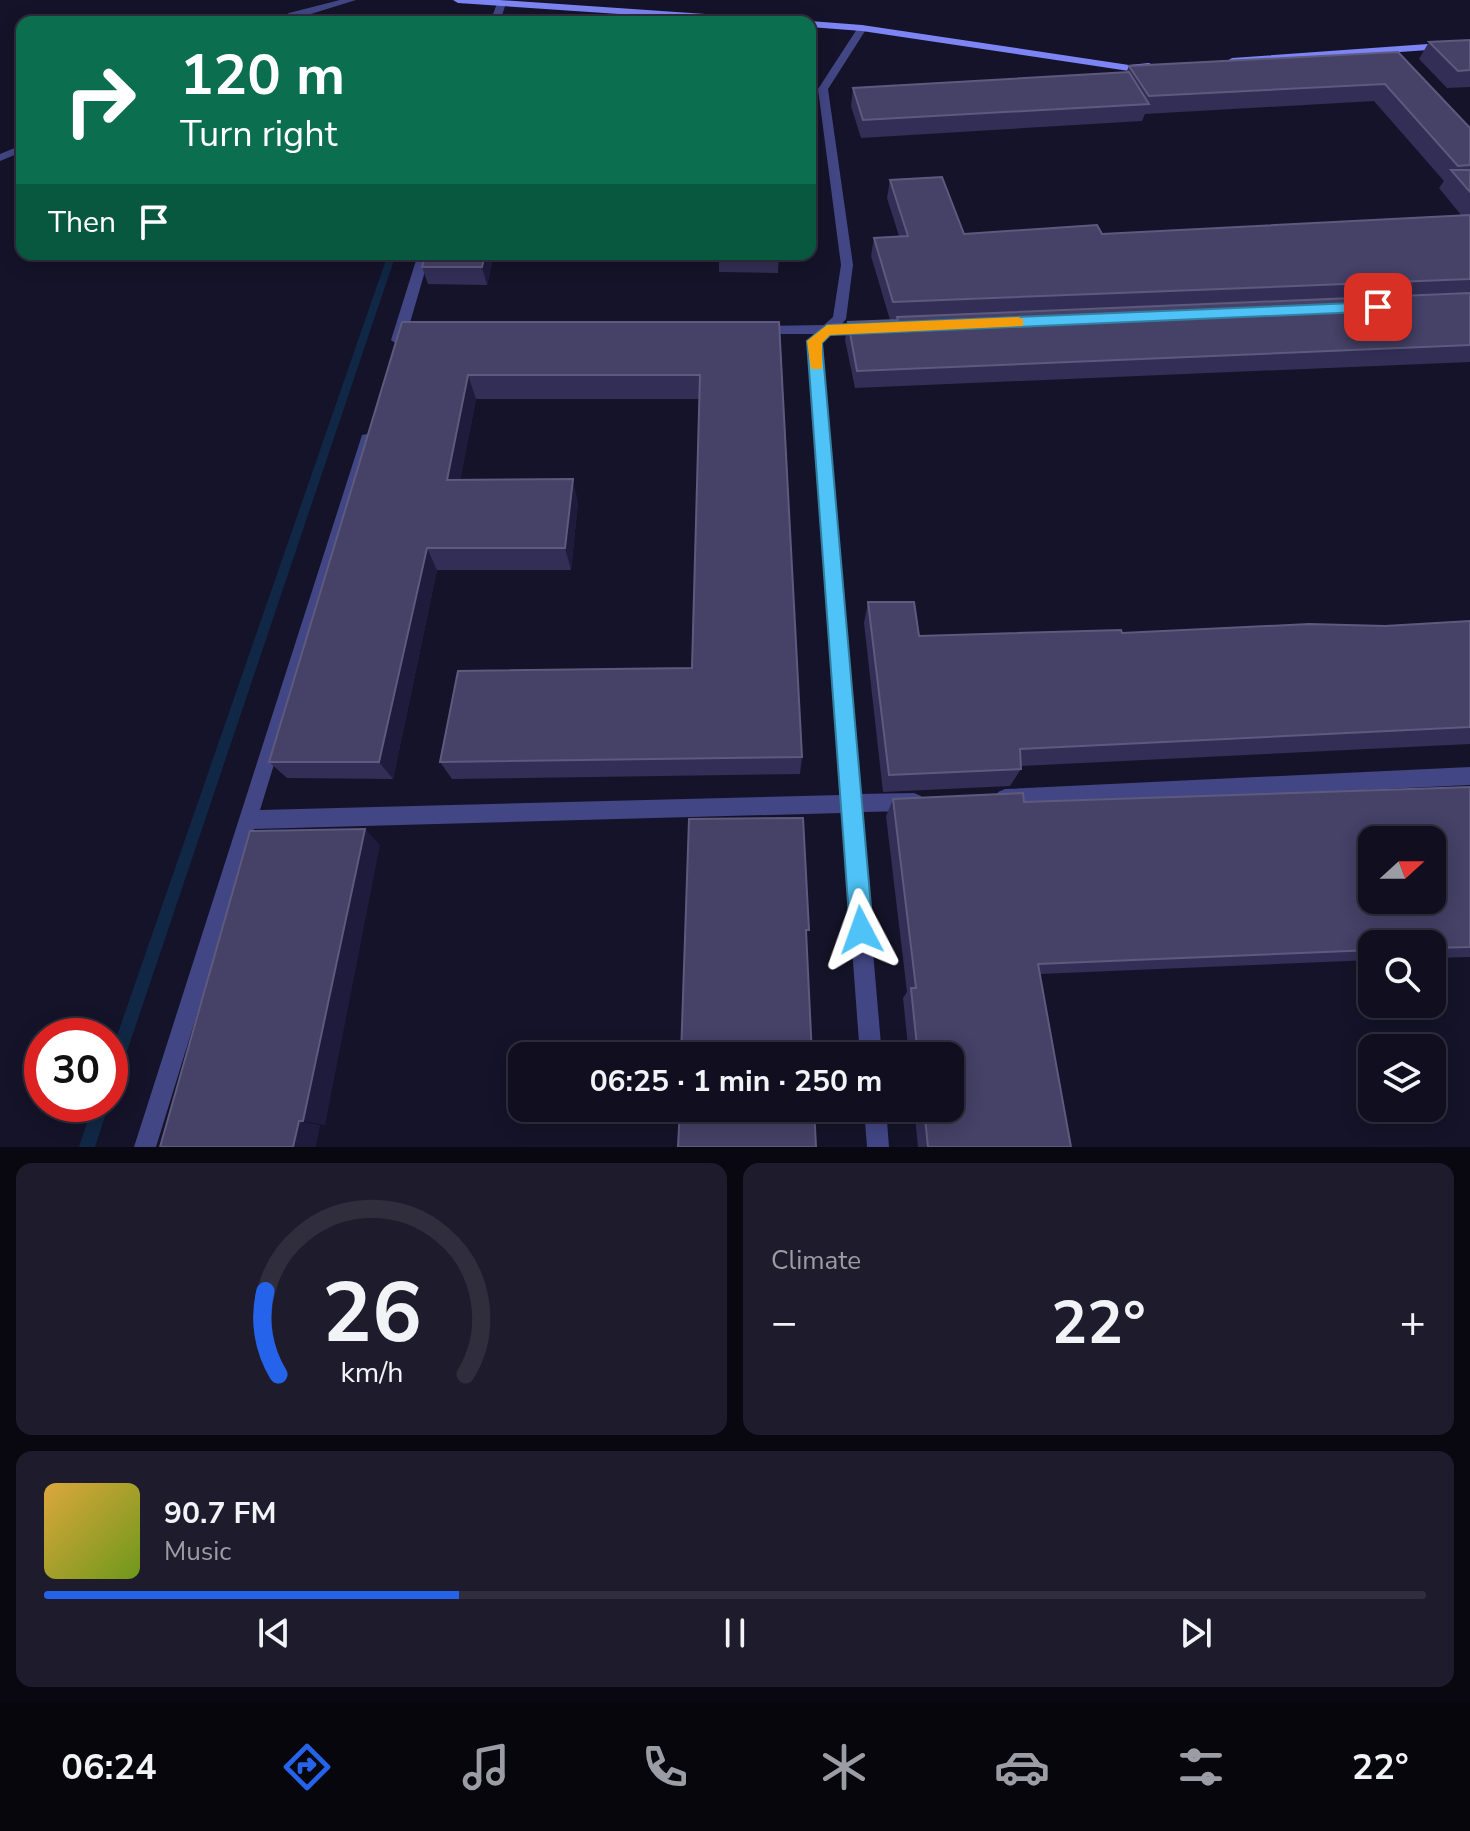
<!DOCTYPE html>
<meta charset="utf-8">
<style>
body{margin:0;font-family:"Nunito Sans",sans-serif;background:#1e1c2c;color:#f1f3f6;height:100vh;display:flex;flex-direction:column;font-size:30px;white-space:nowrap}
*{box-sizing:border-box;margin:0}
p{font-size:26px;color:#9c9ca4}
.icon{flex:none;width:44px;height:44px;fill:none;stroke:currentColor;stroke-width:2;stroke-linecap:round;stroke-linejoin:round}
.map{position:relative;height:1147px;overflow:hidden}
.side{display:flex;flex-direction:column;gap:16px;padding:16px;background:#090811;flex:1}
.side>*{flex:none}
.guide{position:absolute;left:16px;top:16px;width:800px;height:244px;border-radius:16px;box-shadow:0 4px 20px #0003,0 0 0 2px #302e3d;background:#0b6e4f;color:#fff;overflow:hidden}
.needle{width:52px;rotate:69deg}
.buttons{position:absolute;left:1358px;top:826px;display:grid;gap:16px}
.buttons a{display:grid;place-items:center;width:88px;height:88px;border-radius:16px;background:#100e1f;box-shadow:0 4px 20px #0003,0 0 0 2px #302e3d;font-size:40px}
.speed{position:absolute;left:24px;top:1018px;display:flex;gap:16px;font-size:40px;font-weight:700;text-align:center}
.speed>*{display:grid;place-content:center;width:104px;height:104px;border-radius:50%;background:#100e1f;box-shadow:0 4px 20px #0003,0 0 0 2px #302e3d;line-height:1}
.speed .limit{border:12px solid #d22;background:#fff;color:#111}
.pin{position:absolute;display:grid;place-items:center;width:68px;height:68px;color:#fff;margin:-34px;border-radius:16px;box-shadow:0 4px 12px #0006}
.me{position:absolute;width:88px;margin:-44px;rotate:356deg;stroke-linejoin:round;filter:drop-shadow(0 0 6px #0008)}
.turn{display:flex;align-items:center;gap:28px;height:168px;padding:0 32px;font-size:36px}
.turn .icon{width:104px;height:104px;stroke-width:2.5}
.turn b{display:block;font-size:56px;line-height:68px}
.then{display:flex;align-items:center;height:76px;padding:0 32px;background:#0003;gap:16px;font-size:30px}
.big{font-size:60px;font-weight:700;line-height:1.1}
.side .widget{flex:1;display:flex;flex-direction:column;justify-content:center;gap:12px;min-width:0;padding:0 28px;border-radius:16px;background:#1e1c2c}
.side .dial{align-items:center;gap:0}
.dial svg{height:208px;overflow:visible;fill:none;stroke:#302e3d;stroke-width:7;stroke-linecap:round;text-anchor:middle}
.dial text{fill:#f1f3f6;stroke:none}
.song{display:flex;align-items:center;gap:24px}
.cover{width:96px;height:96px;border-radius:12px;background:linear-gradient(135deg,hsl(40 70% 55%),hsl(80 70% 35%))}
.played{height:8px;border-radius:4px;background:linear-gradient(90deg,#2563eb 30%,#302e3d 30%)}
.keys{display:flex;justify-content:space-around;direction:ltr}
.heat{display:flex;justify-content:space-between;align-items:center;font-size:44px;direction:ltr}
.side .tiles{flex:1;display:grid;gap:16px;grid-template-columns:1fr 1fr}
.widget:last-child{grid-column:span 2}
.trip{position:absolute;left:508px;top:1042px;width:456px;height:80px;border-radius:16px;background:#100e1f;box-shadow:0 4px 20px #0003,0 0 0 2px #302e3d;font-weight:700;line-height:80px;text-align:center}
.tabs{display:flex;height:128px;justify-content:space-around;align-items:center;background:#06060c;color:#9c9ca4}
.tabs .icon{width:56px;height:56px}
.tabs .active{color:#2563eb}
.tabs b{font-size:36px;color:#f1f3f6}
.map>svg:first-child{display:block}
</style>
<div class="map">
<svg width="1470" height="1147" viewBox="0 0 1470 1147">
<rect width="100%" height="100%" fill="#151329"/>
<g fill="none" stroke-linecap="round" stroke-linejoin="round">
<path fill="#102845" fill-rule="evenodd" d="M 388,254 L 396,254 L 118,1078 L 115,1083 L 110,1086 L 110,1056 Z
M 93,1104 L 109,1104 L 95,1147 L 79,1147 Z"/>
<path fill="#424684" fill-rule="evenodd" d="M 340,0 L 356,0 L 285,22 L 273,22 L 289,13 Z
M 22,145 L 22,152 L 0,161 L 0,154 Z"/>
<path fill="#424684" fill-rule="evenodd" d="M 498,1 L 506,3 L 500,22 L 490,22 Z
M 862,25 L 867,28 L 828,89 L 853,265 L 846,319 L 841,325 L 869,325 L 876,329 L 869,333 L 830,334 L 821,342 L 859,794 L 914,793 L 921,796 L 923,802 L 921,808 L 914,811 L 861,812 L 882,1056 L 860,1056 L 842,813 L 254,829 L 156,1147 L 134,1147 L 362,435 L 367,434 L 374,439 L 260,810 L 841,795 L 807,341 L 814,334 L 760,334 L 753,330 L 760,326 L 824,325 L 833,317 L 841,265 L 818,89 L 859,26 Z
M 418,254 L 430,254 L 405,340 L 398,345 L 391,340 Z
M 1470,767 L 1470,785 L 1005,807 L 998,804 L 996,798 L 998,792 L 1005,789 Z
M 864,1108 L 886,1108 L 889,1147 L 867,1147 Z"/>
<path fill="#7d85f4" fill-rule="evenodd" d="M 453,0 L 499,0 L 779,19 L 784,22 L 737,22 L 458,3 Z
M 810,21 L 862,25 L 1129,65 L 1149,63 L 1154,66 L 1129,71 L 862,31 L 810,27 L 810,22 L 807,22 Z
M 1470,41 L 1470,47 L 1232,64 L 1227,61 L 1232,58 Z"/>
</g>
<path fill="#322e55" d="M 1470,40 L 1470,87 L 1447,88 L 1419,59 L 1429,42 Z
M 1398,52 L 1470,128 L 1470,362 L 855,388 L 845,340 L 848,322 L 890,320 L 871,256 L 874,238 L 899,236 L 887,198 L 890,180 L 964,234 L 1102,234 L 1462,216 L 1439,188 L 1444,181 L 1374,101 L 1145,114 L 1142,121 L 861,138 L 851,106 L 853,88 L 1126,73 L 1129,66 Z
M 494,254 L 487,285 L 428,284 L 422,267 Z
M 719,254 L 779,254 L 778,273 L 719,272 Z
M 402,322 L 779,322 L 802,757 L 800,774 L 452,779 L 440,762 L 692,668 L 700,399 L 476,399 L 460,480 L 578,502 L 571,570 L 437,570 L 393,779 L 287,778 L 269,762 Z
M 868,602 L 919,636 L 1122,633 L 1385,626 L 1470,621 L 1470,744 L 1021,766 L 1021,769 L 1010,786 L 883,792 L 864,623 Z
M 1470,787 L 1470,957 L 1432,958 L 1432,944 L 1372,944 L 1372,960 L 1040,974 L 1071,1147 L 918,1147 L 914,1108 L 950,1108 L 950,1056 L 909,1056 L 903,998 L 907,992 L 886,816 L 893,799 L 1024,802 Z"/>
<path fill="#1f1b3c" d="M 485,254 L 494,254 L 487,285 L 482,267 Z
M 468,375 L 476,399 L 456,503 L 447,480 Z
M 573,479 L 578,502 L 571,570 L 565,548 Z
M 427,548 L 437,570 L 393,779 L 379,762 Z
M 365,829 L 380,845 L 325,1125 L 303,1121 Z
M 299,1121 L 320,1125 L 316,1147 L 293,1147 Z"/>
<path fill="#454167" stroke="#5d5a7e" stroke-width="2" fill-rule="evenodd" d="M 1470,40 L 1470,70 L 1458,71 L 1429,42 Z
M 1398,52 L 1470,128 L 1470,165 L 1458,166 L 1385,84 L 1149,96 L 1129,66 Z
M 1129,72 L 1149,104 L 863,120 L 853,88 Z
M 1451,170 L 1470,170 L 1470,192 Z
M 942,177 L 964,234 L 1097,225 L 1102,234 L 1470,215 L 1470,279 L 893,302 L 874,238 L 908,236 L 890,180 Z
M 426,254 L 485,254 L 482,267 L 422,267 Z
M 1470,293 L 1470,345 L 857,371 L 848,322 L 898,320 L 897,317 Z
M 402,322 L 779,322 L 802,757 L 440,762 L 458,671 L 692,668 L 700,375 L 468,375 L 447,480 L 573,479 L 565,548 L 427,548 L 379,762 L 269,762 Z
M 868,602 L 914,602 L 919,636 L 1121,630 L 1122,633 L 1309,624 L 1385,626 L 1470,621 L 1470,727 L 1020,749 L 1021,769 L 889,775 Z
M 1470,787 L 1470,947 L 1432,948 L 1432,944 L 1372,944 L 1372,950 L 1038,964 L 1071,1147 L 928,1147 L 924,1108 L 950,1108 L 950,1056 L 918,1056 L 911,988 L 916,988 L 893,799 L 1023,793 L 1024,802 ZM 1372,840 L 1432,840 L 1432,900 L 1372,900 Z
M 803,818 L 809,930 L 806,930 L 812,1056 L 681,1056 L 689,819 Z
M 365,829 L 303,1121 L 299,1121 L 293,1147 L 160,1147 L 250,831 Z
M 680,1108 L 814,1108 L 816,1147 L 678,1147 Z"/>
<path fill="#4fc3f7" stroke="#337fa1" stroke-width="2" d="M 1378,302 L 1383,304 L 1383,311 L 830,335 L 822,343 L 873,930 L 869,939 L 861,942 L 853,939 L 850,930 L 807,341 L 827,325 Z"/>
<path fill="#f59e0b" d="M 1018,317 L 1023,319 L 1023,326 L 830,335 L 822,343 L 822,369 L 811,369 L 807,341 L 827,325 Z"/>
</svg>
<div class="buttons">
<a><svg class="needle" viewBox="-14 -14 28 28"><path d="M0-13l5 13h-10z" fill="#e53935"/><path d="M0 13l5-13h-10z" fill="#9c9ca4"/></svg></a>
<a><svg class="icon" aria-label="search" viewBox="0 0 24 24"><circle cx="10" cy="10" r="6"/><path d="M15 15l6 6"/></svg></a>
<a><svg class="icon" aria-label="layers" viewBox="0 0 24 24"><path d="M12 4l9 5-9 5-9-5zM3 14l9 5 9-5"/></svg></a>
</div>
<div class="speed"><div class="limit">30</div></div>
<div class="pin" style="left:1378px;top:307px;background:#d93025"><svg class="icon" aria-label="arrive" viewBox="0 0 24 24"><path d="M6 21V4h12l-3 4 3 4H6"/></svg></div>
<svg class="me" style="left:861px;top:930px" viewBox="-20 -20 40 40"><path d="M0-17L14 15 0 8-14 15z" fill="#4fc3f7" stroke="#fff" stroke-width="4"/></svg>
<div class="trip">06:25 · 1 min · 250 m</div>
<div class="guide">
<div class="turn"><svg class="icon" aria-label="right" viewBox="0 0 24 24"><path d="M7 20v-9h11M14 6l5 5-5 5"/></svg><div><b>120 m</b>Turn right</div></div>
<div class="then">Then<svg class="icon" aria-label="arrive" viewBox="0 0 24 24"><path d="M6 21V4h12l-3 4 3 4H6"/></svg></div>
</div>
</div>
<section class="side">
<div class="tiles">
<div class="widget dial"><svg viewBox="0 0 100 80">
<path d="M14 69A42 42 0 1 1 86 69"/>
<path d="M14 69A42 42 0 0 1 9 37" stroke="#2563eb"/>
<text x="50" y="56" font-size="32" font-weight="700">26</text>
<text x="50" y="72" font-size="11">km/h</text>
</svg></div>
<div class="widget"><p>Climate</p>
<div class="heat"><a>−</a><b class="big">22°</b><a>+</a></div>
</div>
<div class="widget">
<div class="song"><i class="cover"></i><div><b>90.7 FM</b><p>Music</p></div></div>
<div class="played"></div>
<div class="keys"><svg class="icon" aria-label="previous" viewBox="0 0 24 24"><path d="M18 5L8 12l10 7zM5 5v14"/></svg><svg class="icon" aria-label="pause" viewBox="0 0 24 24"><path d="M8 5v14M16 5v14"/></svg><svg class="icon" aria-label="next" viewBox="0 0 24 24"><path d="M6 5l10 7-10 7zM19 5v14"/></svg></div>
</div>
</div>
</section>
<nav class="tabs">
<b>06:24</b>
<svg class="icon active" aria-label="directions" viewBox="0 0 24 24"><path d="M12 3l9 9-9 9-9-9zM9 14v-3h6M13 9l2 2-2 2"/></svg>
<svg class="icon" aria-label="music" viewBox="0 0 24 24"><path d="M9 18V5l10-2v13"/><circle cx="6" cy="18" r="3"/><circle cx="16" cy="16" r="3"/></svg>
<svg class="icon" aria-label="phone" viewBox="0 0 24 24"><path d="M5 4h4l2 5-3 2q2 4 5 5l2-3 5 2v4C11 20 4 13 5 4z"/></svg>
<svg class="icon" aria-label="climate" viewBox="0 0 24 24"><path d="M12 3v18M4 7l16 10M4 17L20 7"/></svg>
<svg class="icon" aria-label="car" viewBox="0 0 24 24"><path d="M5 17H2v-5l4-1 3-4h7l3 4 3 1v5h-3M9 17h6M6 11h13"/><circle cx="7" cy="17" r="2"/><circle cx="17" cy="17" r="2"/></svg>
<svg class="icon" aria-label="filters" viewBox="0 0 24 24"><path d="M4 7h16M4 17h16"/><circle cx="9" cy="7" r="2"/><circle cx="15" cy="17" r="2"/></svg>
<b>22°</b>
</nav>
